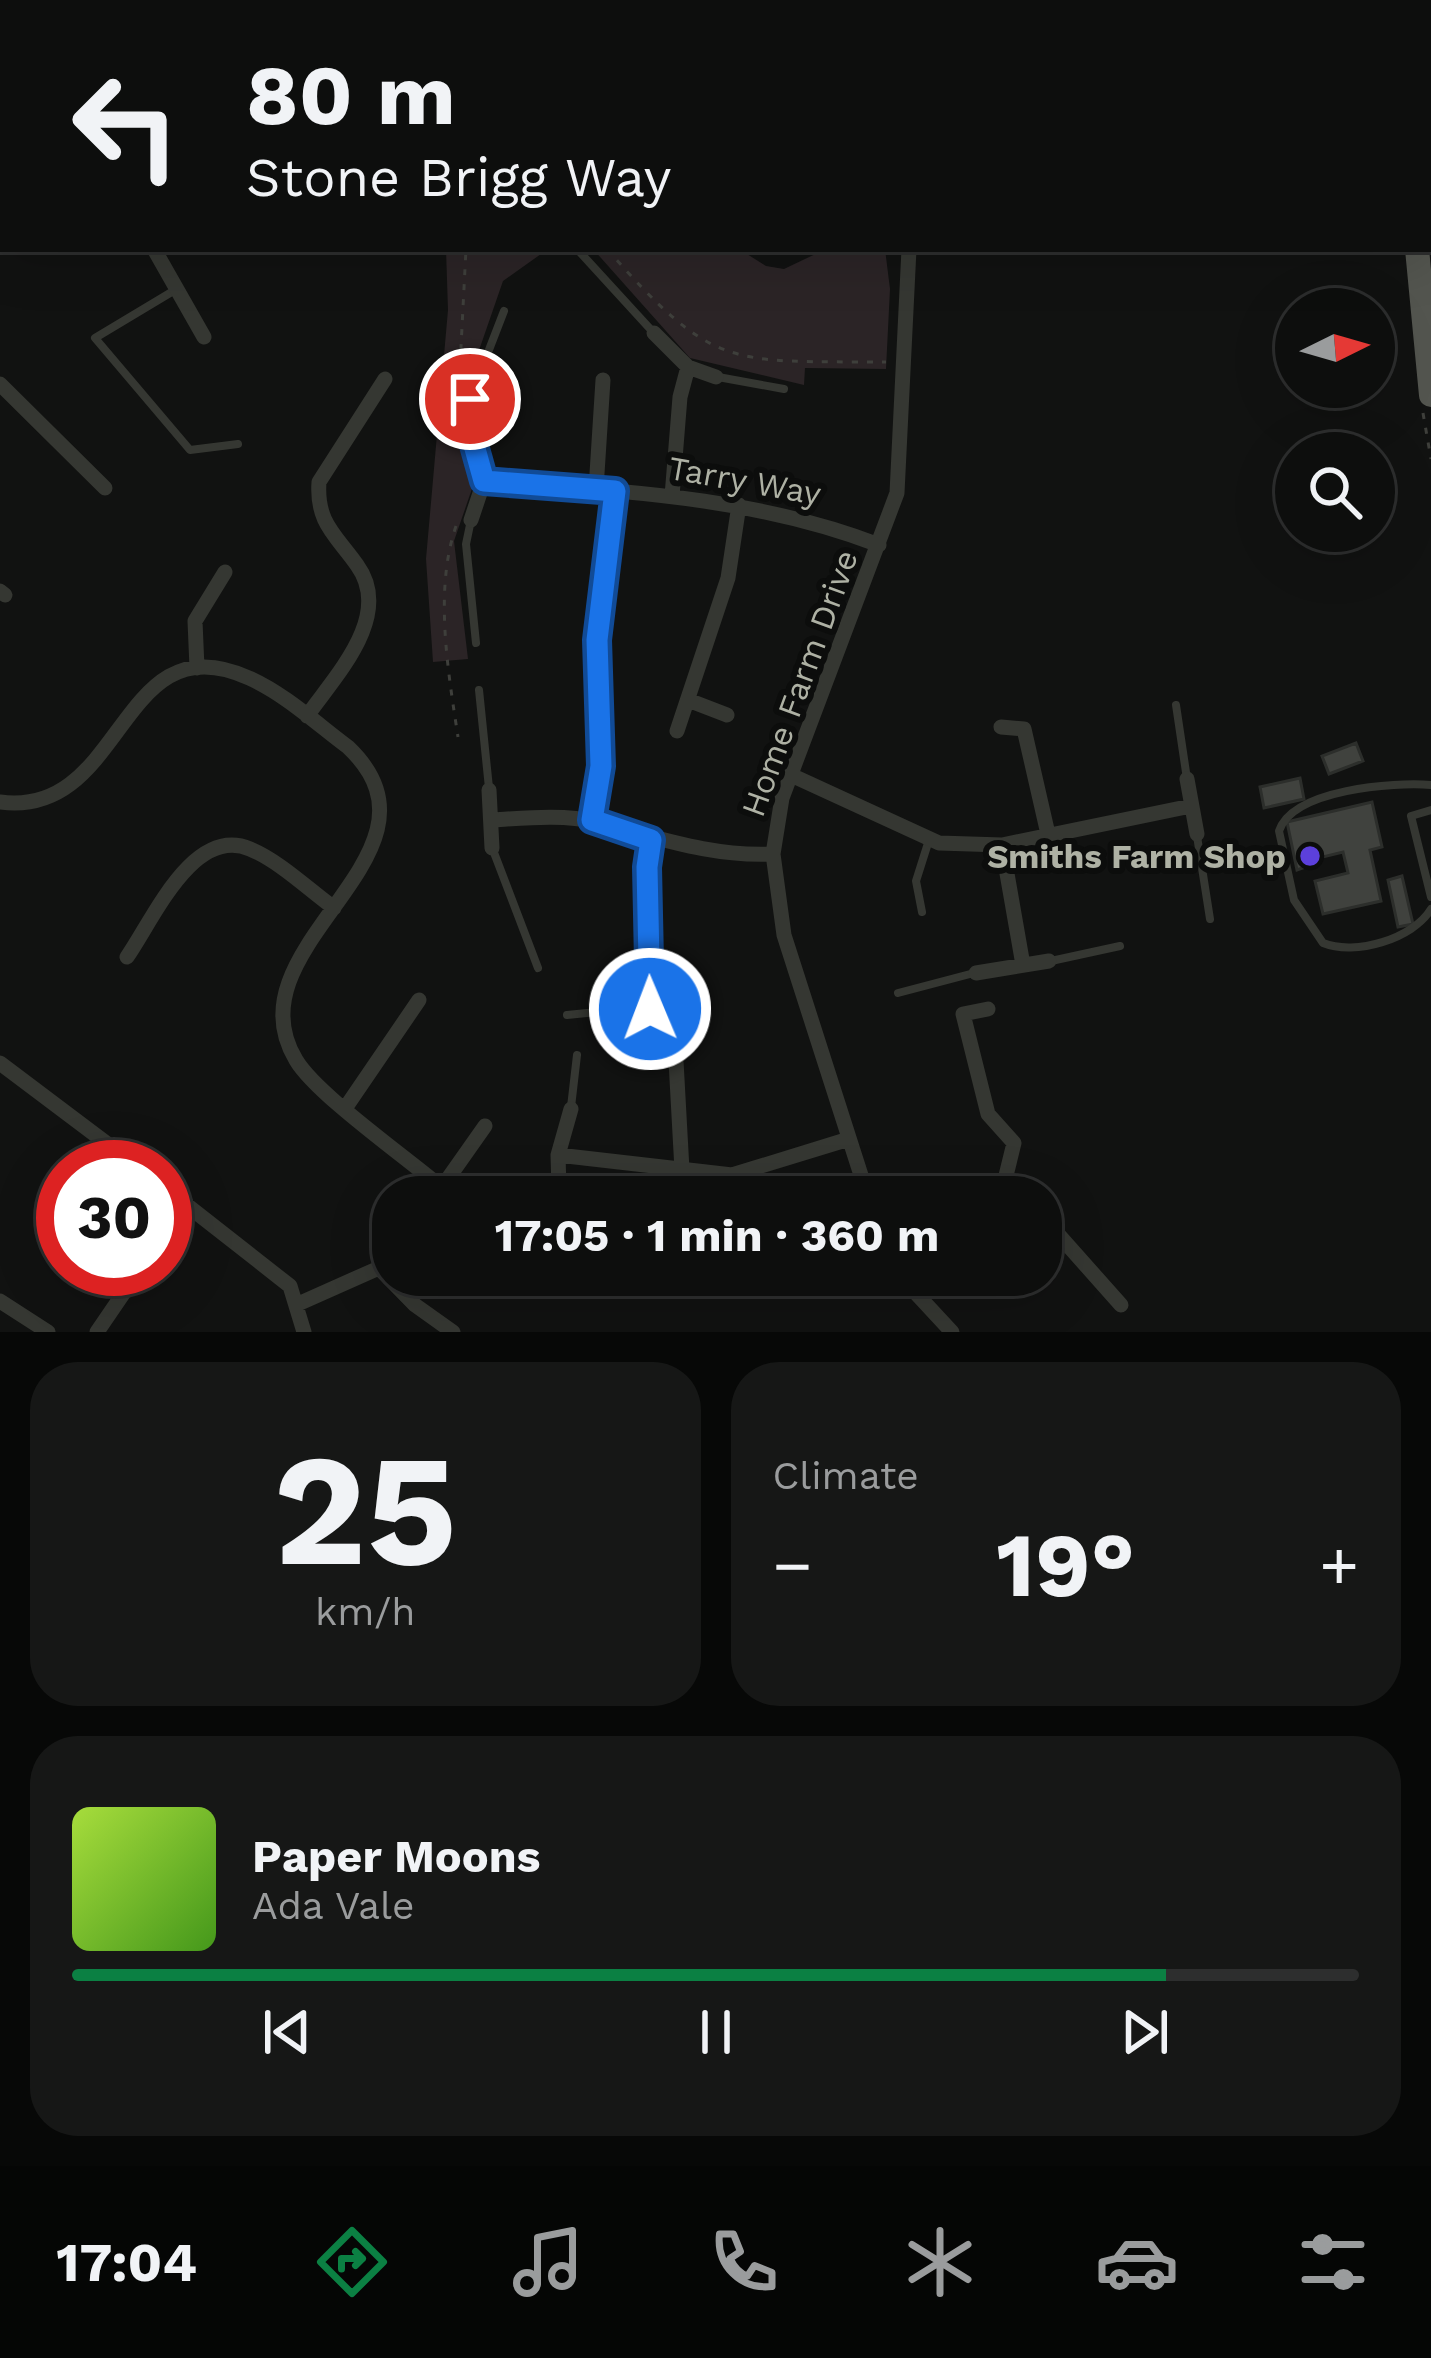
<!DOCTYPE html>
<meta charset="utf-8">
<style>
body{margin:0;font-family:"Work Sans",sans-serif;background:#161716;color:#f1f3f6;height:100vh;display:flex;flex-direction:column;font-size:45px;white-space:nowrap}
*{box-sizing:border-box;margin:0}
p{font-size:39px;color:#9a9c9d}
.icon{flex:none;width:66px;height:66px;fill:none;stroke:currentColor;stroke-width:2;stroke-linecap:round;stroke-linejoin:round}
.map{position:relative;height:1332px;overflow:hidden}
.sheet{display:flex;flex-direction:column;gap:30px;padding:30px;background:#070807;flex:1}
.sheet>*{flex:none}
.guide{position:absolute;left:0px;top:0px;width:1431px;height:252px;box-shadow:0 12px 48px #0002,0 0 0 3px #2d2e2e;background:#0d0e0d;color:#f1f3f6;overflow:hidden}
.needle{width:78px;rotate:85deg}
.buttons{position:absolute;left:1275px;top:288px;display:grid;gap:24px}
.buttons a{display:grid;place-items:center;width:120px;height:120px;border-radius:50%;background:#0d0e0d;box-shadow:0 12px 48px #0002,0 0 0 3px #2d2e2e;font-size:60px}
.speed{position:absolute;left:36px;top:1140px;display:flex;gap:24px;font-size:60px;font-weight:700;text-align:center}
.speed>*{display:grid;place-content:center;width:156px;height:156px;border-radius:50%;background:#0d0e0d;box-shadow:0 12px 48px #0002,0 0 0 3px #2d2e2e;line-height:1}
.speed .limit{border:18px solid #d22;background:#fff;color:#111}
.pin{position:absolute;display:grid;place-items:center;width:102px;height:102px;color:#fff;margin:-51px;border:6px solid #fff;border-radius:50%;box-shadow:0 3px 12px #0007}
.me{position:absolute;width:132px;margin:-66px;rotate:359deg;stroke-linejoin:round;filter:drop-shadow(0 0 9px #0008)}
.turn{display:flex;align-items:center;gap:42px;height:252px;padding:0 48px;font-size:54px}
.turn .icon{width:156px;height:156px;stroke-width:2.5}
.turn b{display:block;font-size:84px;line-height:102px}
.big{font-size:90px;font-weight:700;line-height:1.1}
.sheet .card{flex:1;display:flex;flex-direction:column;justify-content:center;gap:18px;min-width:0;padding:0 42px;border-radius:48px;background:#161716}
.sheet .dial{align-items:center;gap:0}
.dial b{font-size:156px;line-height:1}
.song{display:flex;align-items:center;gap:36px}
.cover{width:144px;height:144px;border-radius:18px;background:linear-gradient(135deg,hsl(80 70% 55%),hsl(100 70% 35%))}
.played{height:12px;border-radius:6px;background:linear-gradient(90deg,#0b8043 85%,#2d2e2e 85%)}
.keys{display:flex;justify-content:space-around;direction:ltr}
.heat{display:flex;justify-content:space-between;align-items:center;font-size:66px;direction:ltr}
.sheet .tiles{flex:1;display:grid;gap:30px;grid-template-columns:1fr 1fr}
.card:last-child{grid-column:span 2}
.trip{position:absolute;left:372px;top:1176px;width:690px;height:120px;border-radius:48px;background:#0d0e0d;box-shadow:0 12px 48px #0002,0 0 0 3px #2d2e2e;font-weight:700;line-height:120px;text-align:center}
.dock{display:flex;height:192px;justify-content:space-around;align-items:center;background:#050605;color:#9a9c9d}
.dock .icon{width:84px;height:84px}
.dock .active{color:#0b8043}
.dock b{font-size:54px;color:#f1f3f6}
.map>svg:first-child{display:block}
</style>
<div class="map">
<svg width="1431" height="1332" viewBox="0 0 1431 1332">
<rect width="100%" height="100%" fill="#111211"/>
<path fill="#2b2426" d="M 446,249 L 548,249 L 503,281 L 458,411 L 475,480 L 454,541 L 468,659 L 433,662 L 426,559 L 448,310 Z
M 593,249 L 739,249 L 766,266 L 784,269 L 826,249 L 885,249 L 890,289 L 886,369 L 805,368 L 804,385 L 690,358 Z"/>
<path fill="#40423e" stroke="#2c2e2b" stroke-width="3" d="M 1356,743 L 1363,761 L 1329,774 L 1322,756 Z
M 1300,778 L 1304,799 L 1264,808 L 1260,787 Z
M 1372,802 L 1382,847 L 1370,850 L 1381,901 L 1323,914 L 1315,881 L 1348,873 L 1343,852 L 1310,860 L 1311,865 L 1297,870 L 1287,822 Z
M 1402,876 L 1413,924 L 1398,927 L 1388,880 Z"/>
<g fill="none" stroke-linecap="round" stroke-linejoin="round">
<path stroke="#3e3f3b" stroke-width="3" stroke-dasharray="6 9" stroke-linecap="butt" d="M 961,0 L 961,3
M 1428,121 L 1431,116
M 607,249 C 714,371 729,361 886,362
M 1423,413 L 1431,459
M 457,425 L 466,249
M 456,526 C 434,590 448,671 458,737"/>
<path stroke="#353732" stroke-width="8" d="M 1428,144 L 1431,144
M 1428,185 L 1431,185
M 577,249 L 653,332
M 175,290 L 95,338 L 190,450 L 238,444
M 718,377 L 784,389
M 470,440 L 470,399 L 504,311
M 471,520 L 466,544 L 476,643
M 479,690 L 489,788
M 1176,705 L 1187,779
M 1431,785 C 1394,782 1293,789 1279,831 L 1294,900 L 1323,943 C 1355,956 1413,939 1431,909
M 1431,810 L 1411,816 L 1431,897
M 1197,836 L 1210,919
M 493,850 L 538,968
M 922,912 L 916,881 L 929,840
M 1051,961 L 1120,946
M 898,993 L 974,973
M 567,1015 L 617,1010
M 571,1107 L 577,1055"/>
<path stroke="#353732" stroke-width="15" d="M 491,0 L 527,3
M 710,0 L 734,3
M 604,3 L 605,0
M 800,3 L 801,0
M 0,121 L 3,121
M 154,249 L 204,337
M 654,333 L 688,367 L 716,377
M 0,384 L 105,488
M 471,441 L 484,481 L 471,520
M 484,481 C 618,491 752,496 879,545
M 596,489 L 603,380
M 672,496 L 680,397 L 688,367
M 0,591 L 5,595
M 197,668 L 195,621 L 225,572
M 688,700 L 727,715
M 307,716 C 335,676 394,616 357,565 C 336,535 316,523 319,482 L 385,379
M 1001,727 L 1024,729 L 1048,834
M 677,731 L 728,578 L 739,505
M 791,775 L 939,843 L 1002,845 L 1191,806
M 1187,779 L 1197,834
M 489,790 L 492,848
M 0,802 C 126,819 118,618 249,678 C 285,694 317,724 348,747 C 462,855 226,945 296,1060 C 316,1094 407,1158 442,1188
M 492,820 C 525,818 564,814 596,822 C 657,837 710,857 773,854
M 592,820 L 601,766 L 597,640 L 615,491
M 1002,845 L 1023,965
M 127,957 C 153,920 193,825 250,849 C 279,861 308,889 334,908
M 976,973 L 1049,961
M 618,1009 L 651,1009 L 647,867 L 651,840
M 988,1009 L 963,1014 L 988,1114 L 1014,1143 L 1001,1196
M 676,1061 L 682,1170
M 0,1063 L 138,1167
M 346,1107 L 419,1000
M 558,1155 L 732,1175 L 849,1139
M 165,1188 L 290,1286 L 304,1332
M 559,1189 L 558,1155 L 571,1109
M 435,1197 L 485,1126
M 868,1197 L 784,935 L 773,854 L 782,798 L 897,493 L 909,249
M 977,1197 L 1004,1197
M 1041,1215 L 1121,1305
M 165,1233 L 186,1203
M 379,1268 L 415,1305 L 453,1332
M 899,1275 L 952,1332
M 0,1301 L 48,1332
M 298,1304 L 379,1268 L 393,1254
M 97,1332 L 140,1269"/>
<path stroke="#53554f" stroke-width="24" d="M 1311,0 L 1314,3
M 1281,3 L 1288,0
M 1372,3 L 1375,0
M 0,141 L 3,139
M 1417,249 L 1431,395"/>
</g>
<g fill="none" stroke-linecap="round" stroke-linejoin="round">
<defs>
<path id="route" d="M 470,399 L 467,420 L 484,481 L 615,491 L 597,640 L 601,766 L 592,820 L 651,840 L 647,867 L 650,1009"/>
</defs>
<use href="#route" stroke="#114b97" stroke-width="30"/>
<use href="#route" stroke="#1a73e8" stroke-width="21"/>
</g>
<circle fill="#5c40db" stroke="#0c0d0c" stroke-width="4.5" cx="1310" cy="856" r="12"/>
<g text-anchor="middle" stroke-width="12" stroke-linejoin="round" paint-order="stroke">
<g font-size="33" fill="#aeb1a4" stroke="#0c0d0c">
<text transform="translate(745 480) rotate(10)" y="12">Tarry Way</text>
<text transform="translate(799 683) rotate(-70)" y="12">Home Farm Drive</text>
</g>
<g font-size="33" font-weight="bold" fill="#aeb1a4" stroke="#0c0d0c" text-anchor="end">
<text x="1286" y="868">Smiths Farm Shop</text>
</g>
</g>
</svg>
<div class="buttons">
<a><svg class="needle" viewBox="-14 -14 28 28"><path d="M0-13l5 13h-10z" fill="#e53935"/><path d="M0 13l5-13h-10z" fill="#9a9c9d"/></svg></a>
<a><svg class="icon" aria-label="search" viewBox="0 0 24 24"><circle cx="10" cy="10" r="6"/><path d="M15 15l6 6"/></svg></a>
</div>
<div class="speed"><div class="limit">30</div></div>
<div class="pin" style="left:470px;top:399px;background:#d93025"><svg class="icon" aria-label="arrive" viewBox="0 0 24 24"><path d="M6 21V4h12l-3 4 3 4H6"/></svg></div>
<svg class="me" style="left:650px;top:1009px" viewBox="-20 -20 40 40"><circle r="17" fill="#1a73e8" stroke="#fff" stroke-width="3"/><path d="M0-11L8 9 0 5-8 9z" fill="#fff"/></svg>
<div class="trip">17:05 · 1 min · 360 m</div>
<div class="guide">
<div class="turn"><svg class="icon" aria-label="left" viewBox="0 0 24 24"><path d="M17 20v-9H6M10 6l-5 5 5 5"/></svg><div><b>80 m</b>Stone Brigg Way</div></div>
</div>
</div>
<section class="sheet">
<div class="tiles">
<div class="card dial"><b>25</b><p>km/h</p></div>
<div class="card"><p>Climate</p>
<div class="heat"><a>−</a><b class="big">19°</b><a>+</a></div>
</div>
<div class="card">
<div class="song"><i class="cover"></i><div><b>Paper Moons</b><p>Ada Vale</p></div></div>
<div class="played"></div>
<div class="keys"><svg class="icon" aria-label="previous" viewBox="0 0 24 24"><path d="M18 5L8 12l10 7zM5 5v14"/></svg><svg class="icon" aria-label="pause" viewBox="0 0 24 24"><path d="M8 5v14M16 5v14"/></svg><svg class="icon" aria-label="next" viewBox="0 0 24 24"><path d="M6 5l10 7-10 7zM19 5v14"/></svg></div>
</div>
</div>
</section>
<nav class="dock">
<b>17:04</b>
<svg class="icon active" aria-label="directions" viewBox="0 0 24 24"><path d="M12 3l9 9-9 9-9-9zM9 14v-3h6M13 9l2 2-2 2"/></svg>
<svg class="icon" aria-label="music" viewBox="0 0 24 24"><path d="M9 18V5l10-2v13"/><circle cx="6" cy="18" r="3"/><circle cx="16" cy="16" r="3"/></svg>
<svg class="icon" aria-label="phone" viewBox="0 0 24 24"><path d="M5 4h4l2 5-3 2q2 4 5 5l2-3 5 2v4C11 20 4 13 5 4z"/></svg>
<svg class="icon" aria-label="climate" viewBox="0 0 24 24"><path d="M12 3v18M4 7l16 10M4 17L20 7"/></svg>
<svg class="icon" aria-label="car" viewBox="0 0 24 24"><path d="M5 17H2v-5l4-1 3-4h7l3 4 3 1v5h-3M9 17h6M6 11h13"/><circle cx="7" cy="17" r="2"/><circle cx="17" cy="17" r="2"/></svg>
<svg class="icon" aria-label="filters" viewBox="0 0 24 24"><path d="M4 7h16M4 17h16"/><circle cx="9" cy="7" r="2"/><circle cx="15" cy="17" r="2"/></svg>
</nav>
